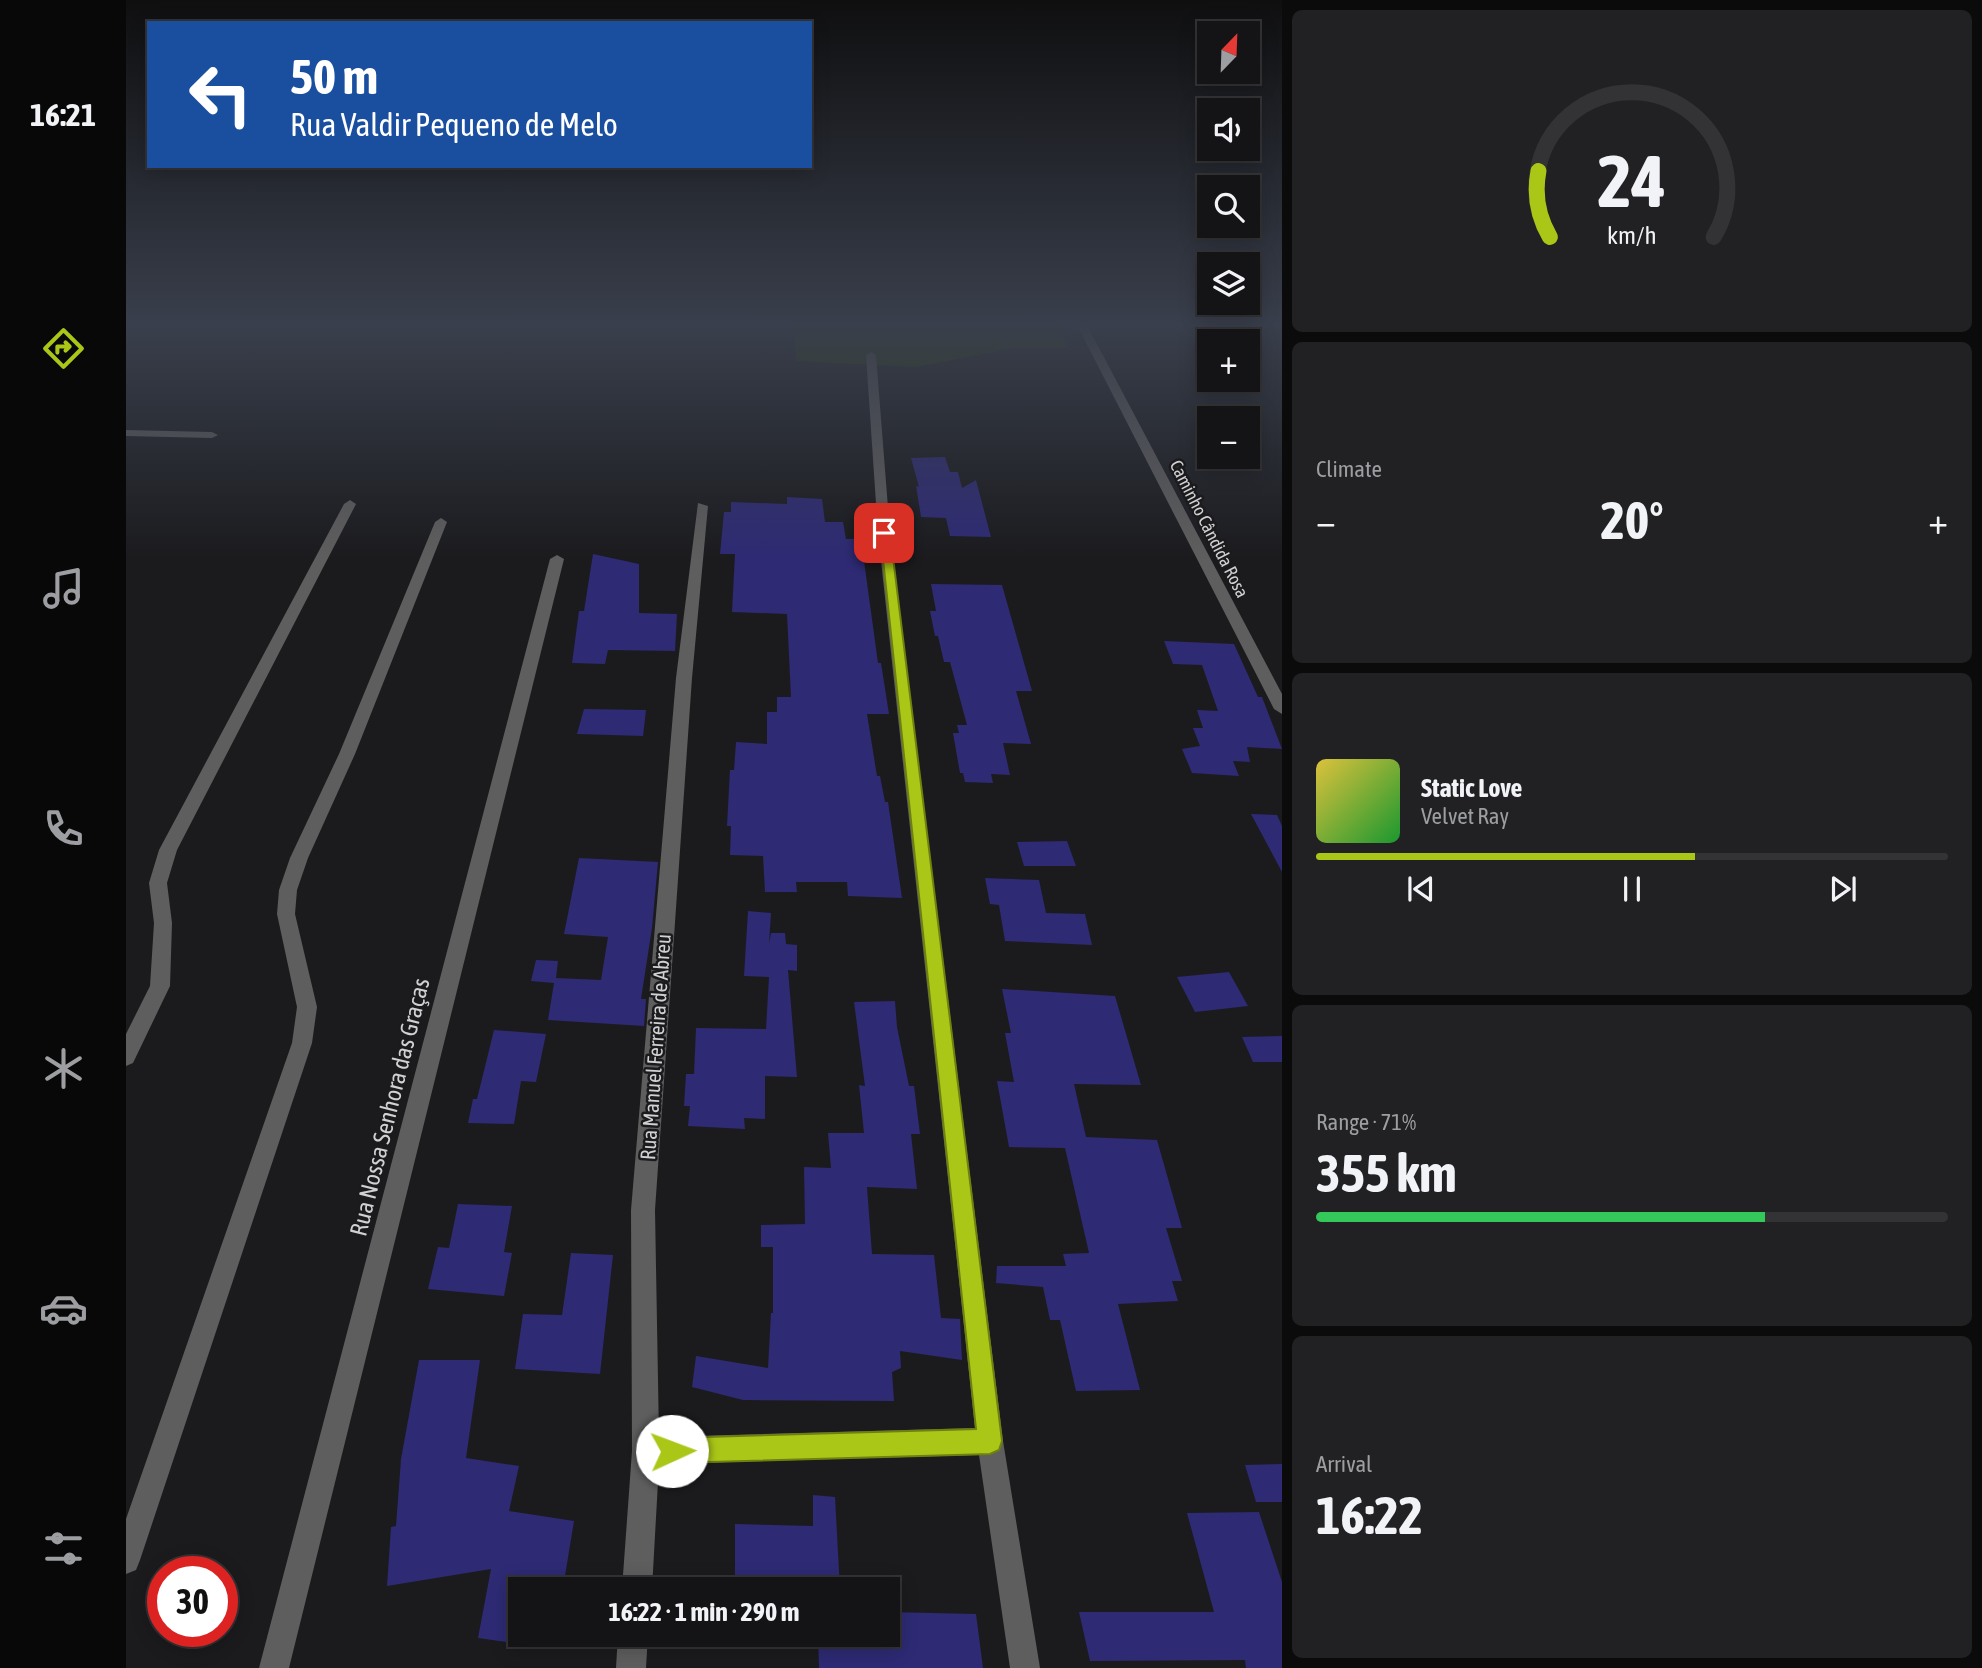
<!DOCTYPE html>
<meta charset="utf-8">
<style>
body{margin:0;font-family:"Asap Condensed",sans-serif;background:#212123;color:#f1f3f6;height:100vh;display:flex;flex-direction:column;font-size:26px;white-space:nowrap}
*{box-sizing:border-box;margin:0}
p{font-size:23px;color:#9d9ea1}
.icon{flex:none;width:38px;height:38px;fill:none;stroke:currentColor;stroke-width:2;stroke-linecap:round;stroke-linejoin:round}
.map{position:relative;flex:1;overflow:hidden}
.side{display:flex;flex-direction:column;gap:10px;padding:10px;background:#0b0b0c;width:700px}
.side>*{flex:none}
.top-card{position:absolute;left:21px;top:21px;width:665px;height:147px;border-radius:0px;box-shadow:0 4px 18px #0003,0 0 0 2px #333335;background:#1a4fa0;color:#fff;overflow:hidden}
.needle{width:46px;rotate:23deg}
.controls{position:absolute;left:1071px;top:21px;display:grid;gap:14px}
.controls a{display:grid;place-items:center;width:63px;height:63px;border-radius:0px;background:#141416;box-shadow:0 4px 18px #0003,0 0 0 2px #333335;font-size:35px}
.speed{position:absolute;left:21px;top:1556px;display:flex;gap:14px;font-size:35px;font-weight:700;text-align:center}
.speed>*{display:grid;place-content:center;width:91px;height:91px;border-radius:50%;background:#141416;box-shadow:0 4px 18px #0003,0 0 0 2px #333335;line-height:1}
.speed .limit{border:10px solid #d22;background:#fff;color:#111}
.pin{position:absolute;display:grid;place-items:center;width:60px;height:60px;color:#fff;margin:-30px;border-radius:14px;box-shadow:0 4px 10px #0006}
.me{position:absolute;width:77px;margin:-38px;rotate:88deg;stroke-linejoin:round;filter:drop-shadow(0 0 5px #0008)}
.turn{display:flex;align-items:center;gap:24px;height:147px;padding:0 28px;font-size:32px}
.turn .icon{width:91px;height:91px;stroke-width:2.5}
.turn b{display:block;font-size:49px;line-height:60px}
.big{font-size:52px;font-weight:700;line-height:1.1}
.side .widget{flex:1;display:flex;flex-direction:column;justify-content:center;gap:10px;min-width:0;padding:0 24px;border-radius:10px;background:#212123}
.side .dial{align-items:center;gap:0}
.dial svg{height:182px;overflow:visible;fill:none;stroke:#333335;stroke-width:7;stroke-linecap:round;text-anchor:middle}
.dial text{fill:#f1f3f6;stroke:none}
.song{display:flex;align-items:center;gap:21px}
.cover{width:84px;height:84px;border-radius:10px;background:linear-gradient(135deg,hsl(50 70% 55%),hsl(130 70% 35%))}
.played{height:7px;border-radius:4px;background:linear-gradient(90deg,#aac717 60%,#333335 60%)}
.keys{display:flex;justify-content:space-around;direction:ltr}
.heat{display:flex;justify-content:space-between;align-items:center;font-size:38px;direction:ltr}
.charge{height:10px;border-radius:5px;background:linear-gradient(90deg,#34c759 71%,#333335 0)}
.trip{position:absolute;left:382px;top:1577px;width:392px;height:70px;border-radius:0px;background:#141416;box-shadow:0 4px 18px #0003,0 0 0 2px #333335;font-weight:700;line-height:70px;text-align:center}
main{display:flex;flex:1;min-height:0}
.tabs{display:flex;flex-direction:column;width:126px;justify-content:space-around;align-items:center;background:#080809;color:#9d9ea1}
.tabs .icon{width:49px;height:49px}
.tabs .on{color:#aac717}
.tabs b{font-size:32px;color:#f1f3f6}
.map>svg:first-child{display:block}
</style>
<main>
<nav class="tabs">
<b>16:21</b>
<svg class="icon on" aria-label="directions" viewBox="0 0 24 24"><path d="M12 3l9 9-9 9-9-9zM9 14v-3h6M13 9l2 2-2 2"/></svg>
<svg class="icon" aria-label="music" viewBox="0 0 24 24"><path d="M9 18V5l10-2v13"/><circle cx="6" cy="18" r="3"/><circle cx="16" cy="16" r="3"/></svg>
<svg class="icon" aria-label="phone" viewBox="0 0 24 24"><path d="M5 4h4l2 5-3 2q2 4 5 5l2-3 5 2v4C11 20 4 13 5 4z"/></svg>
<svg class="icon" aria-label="climate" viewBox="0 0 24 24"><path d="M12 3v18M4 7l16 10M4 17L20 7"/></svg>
<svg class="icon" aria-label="car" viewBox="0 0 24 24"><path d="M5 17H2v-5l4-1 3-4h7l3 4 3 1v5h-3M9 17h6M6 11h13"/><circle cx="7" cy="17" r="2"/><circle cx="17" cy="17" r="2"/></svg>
<svg class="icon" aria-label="filters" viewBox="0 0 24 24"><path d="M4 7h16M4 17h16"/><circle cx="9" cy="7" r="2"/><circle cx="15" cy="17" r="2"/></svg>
</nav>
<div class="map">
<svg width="1156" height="1668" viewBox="0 0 1156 1668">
<rect width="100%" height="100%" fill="#1b1b1e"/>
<path fill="#2d3b00" d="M 668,327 L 933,327 L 942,348 L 888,348 L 790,367 L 670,361 Z"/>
<path fill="#2e2a74" d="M 819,457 L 824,472 L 832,472 L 836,488 L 850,480 L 865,537 L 824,536 L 820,518 L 795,517 L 790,486 L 793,487 L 785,458 Z
M 661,497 L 696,499 L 699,522 L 717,522 L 720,539 L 735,539 L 752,663 L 755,663 L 763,714 L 741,714 L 751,776 L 754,776 L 759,802 L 762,802 L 776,898 L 722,896 L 721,882 L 670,882 L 671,892 L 639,892 L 637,856 L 604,855 L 605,826 L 601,826 L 604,770 L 608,770 L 610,742 L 641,744 L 641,712 L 651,712 L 651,697 L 665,697 L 661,614 L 606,612 L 609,554 L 594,554 L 598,512 L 605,512 L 605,502 L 661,504 Z
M 467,554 L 513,564 L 513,613 L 551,614 L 549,651 L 482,650 L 479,664 L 446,663 L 453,611 L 458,611 Z
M 805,584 L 876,585 L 906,691 L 890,691 L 905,744 L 877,743 L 884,775 L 865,774 L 867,783 L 839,782 L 837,773 L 834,773 L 827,733 L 833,733 L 831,725 L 841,725 L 824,662 L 818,662 L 812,636 L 809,636 L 804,611 L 810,611 Z
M 1038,641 L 1108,644 L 1132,697 L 1136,697 L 1156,749 L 1121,747 L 1124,762 L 1107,761 L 1113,776 L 1066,773 L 1056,749 L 1074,746 L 1067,728 L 1077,728 L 1071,710 L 1092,711 L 1076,665 L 1047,664 Z
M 458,709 L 520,710 L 517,736 L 451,734 Z
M 1125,814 L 1151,815 L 1156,826 L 1156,872 Z
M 941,841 L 950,866 L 898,866 L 891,842 Z
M 453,858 L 532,862 L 526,928 L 515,999 L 520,999 L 518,1026 L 422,1020 L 428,983 L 405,981 L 410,960 L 432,961 L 430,978 L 475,980 L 482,937 L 438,934 Z
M 859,878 L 913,880 L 920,913 L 959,914 L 966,945 L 879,941 L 873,905 L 864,904 Z
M 622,911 L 645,913 L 643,944 L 645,933 L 659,933 L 660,944 L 671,945 L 671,971 L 662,970 L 671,1077 L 639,1076 L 639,1119 L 618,1118 L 619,1129 L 562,1126 L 564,1106 L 558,1106 L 560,1074 L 568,1074 L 570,1028 L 640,1029 L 643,977 L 618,976 Z
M 1103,972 L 1122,1006 L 1069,1012 L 1051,977 Z
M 876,989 L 989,996 L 1015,1085 L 948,1084 L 960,1137 L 1031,1140 L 1056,1228 L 1040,1228 L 1056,1281 L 1046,1281 L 1052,1301 L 992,1304 L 1014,1390 L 950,1391 L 934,1320 L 924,1320 L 917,1287 L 870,1283 L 871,1266 L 940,1266 L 937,1254 L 963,1253 L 939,1148 L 883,1147 L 871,1081 L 888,1082 L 879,1033 L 885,1033 Z
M 769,1001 L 771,1027 L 783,1086 L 788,1086 L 794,1134 L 785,1134 L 791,1189 L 741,1187 L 746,1254 L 808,1255 L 815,1318 L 834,1319 L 836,1360 L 774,1351 L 775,1368 L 766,1372 L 768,1401 L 617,1400 L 566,1387 L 570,1356 L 642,1368 L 645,1313 L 647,1313 L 647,1247 L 635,1247 L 635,1225 L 679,1224 L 678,1167 L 705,1168 L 702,1133 L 738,1133 L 733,1085 L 739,1086 L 728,1002 Z
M 368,1030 L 420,1034 L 410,1082 L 395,1081 L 388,1124 L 342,1123 L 347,1099 L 351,1099 Z
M 1156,1036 L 1156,1062 L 1127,1062 L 1116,1037 Z
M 332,1204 L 386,1206 L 378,1252 L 386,1253 L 378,1296 L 302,1289 L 312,1247 L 323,1248 Z
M 445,1253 L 487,1255 L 474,1374 L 389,1369 L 397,1314 L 436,1315 Z
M 293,1360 L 354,1360 L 340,1458 L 393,1466 L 383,1511 L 448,1521 L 438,1582 L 394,1575 L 394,1644 L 352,1638 L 365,1569 L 261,1586 L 265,1527 L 270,1526 L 275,1459 Z
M 1156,1464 L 1156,1502 L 1130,1502 L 1119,1465 Z
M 687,1495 L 709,1497 L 714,1589 L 609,1589 L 609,1524 L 687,1526 Z
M 1133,1512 L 1156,1582 L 1156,1668 L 1120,1668 L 1119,1660 L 964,1661 L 953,1612 L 1088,1612 L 1061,1513 Z
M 761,1612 L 850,1614 L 857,1668 L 693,1668 L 692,1634 L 761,1634 Z"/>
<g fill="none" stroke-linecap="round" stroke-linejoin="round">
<path fill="#5f5e5e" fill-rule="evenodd" d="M 952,327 L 962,327 L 1156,694 L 1156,714 L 1148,709 Z
M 745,352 L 750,355 L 764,533 L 877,1441 L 914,1668 L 884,1668 L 853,1455 L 533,1464 L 526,1589 L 496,1589 L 506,1451 L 505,1210 L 550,678 L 572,503 L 582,506 L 566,678 L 529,1210 L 533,1437 L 849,1428 L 752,533 L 740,355 Z
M 0,430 L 86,432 L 92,435 L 86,438 L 0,436 Z
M 224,500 L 230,504 L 51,850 L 41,883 L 46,923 L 44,986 L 7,1063 L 0,1066 L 0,1034 L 24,986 L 28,923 L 23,883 L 33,850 L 218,504 Z
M 315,518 L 321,522 L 229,754 L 182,858 L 171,890 L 169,914 L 191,1007 L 186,1043 L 14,1560 L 10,1570 L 0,1574 L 0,1519 L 166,1043 L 171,1007 L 151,914 L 153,890 L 164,858 L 213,754 L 309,522 Z
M 431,555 L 438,559 L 163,1668 L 133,1668 L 424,559 Z
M 492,1634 L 522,1634 L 520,1668 L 490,1668 Z"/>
</g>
<linearGradient id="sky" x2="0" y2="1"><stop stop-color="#0f0f10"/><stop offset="0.58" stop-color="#393f4c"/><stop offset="1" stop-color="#393f4c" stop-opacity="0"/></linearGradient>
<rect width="1156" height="560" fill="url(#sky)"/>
<path fill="#aac717" stroke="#6e810f" stroke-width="2" d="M 754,531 L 764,533 L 876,1441 L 873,1450 L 864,1454 L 546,1463 L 537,1459 L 533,1451 L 537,1442 L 546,1438 L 850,1429 Z"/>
<g text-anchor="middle" stroke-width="5" stroke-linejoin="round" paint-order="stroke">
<g font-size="18" fill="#d1d1d3" stroke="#1b1b1e">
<text transform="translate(1083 529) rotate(63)" y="6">Caminho Cândida Rosa</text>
</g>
<g font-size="21" fill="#d1d1d3" stroke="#1b1b1e">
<text transform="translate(530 1047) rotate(-86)" y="7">Rua Manuel Ferreira de Abreu</text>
</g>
<g font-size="24" fill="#d1d1d3" stroke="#1b1b1e">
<text transform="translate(264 1107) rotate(-76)" y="8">Rua Nossa Senhora das Graças</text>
</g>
</g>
</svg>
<div class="controls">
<a><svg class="needle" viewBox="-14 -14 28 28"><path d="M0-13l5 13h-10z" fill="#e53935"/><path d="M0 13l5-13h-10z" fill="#9d9ea1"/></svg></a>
<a><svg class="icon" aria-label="sound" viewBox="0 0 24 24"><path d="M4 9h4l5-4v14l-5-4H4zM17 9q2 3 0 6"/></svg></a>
<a><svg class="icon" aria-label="search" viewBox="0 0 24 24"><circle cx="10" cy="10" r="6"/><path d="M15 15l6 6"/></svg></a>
<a><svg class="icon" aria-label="layers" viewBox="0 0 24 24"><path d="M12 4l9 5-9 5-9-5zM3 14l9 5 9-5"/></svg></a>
<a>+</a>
<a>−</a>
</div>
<div class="speed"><div class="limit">30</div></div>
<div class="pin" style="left:758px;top:533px;background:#d93025"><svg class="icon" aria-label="arrive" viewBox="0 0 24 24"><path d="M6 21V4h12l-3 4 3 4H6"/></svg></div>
<svg class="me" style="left:546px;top:1451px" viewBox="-20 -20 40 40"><circle r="19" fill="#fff"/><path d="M0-13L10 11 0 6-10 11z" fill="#aac717"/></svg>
<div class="trip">16:22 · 1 min · 290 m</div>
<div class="top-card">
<div class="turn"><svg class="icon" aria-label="left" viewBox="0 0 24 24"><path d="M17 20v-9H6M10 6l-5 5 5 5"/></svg><div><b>50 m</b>Rua Valdir Pequeno de Melo</div></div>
</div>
</div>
<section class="side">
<div class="widget dial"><svg viewBox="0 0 100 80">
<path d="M14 69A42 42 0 1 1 86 69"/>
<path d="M14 69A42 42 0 0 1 9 40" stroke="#aac717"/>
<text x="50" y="56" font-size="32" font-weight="700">24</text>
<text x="50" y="72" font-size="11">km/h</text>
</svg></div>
<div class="widget"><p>Climate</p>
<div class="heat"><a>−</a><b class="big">20°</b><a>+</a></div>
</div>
<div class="widget">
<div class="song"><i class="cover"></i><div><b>Static Love</b><p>Velvet Ray</p></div></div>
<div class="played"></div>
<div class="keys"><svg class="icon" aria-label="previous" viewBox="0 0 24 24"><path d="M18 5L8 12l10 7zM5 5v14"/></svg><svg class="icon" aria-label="pause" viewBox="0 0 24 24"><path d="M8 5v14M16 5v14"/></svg><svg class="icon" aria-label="next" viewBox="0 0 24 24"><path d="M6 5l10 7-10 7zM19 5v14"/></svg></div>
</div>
<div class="widget"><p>Range · 71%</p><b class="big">355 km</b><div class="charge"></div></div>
<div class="widget"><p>Arrival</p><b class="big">16:22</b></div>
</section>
</main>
